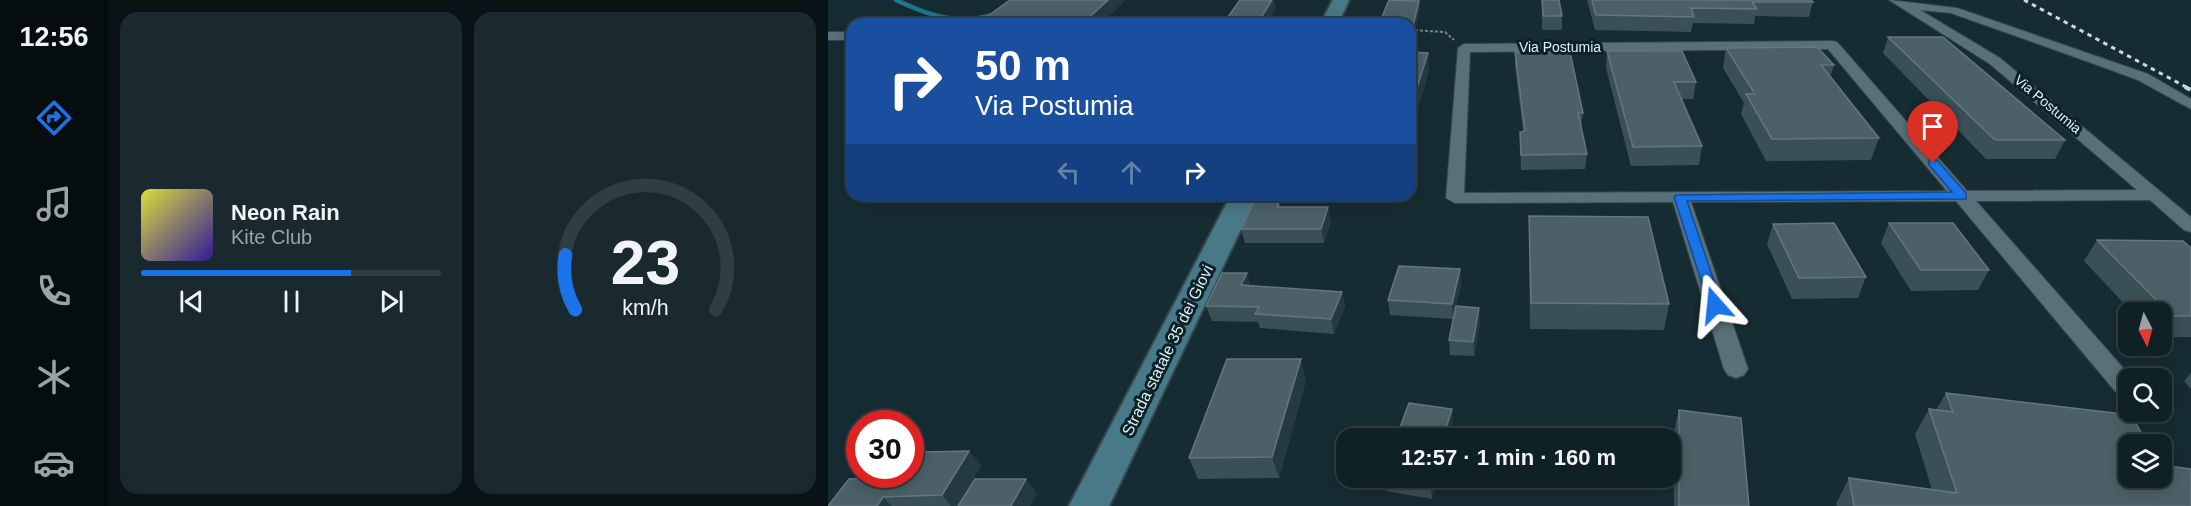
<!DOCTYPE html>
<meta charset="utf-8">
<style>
body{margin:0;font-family:Helvetica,sans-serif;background:#19292e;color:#f1f3f6;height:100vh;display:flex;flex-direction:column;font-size:22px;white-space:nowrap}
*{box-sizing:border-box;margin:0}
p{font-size:20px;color:#9ca3a7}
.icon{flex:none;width:33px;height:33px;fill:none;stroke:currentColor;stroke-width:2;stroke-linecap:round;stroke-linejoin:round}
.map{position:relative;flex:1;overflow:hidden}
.side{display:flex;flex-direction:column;gap:12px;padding:12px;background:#091215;width:720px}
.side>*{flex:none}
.hud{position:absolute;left:18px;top:18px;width:570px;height:183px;border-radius:18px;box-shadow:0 3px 15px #0003,0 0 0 2px #303e43;background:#1a4fa0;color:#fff;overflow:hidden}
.needle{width:39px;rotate:174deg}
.controls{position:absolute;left:1290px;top:302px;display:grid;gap:12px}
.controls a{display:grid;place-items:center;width:54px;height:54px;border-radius:12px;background:#102126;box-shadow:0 3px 15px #0003,0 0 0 2px #303e43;font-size:30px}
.speed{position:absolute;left:18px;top:410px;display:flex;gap:12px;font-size:30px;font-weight:700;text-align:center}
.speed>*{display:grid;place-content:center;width:78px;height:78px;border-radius:50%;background:#102126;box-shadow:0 3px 15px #0003,0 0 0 2px #303e43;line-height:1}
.speed .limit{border:9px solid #d22;background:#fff;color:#111}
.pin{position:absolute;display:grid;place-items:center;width:51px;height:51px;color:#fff;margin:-62px -26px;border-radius:50% 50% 50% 0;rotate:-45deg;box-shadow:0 0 6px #0007}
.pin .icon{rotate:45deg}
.me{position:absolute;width:66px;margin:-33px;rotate:342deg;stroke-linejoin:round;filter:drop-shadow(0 0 4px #0008)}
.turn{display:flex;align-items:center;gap:21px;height:126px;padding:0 30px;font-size:27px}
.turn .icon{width:78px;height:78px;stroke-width:2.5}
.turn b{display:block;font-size:42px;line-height:51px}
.lanes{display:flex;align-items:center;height:57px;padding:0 30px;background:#0003;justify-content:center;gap:30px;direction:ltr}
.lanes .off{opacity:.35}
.side .tile{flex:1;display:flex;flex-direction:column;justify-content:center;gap:9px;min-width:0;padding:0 21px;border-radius:18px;background:#19292e}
.side .dial{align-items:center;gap:0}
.dial svg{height:156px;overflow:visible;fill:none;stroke:#303e43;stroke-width:7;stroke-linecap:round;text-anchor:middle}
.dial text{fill:#f1f3f6;stroke:none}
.song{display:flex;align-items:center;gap:18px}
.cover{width:72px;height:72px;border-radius:9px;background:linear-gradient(135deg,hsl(60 70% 55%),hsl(250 70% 35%))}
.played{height:6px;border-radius:3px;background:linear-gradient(90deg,#1a73e8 70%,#303e43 70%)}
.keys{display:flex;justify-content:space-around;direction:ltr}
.side .tiles{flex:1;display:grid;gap:12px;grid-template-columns:repeat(2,1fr)}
.trip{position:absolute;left:508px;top:428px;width:345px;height:60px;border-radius:18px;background:#102126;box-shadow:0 3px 15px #0003,0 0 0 2px #303e43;font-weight:600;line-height:60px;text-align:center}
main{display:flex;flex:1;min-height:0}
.tab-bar{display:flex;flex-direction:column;width:108px;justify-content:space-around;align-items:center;background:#060d0f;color:#9ca3a7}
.tab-bar .icon{width:42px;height:42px}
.tab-bar .active{color:#1a73e8}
.tab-bar b{font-size:27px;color:#f1f3f6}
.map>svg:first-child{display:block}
</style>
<main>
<nav class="tab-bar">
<b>12:56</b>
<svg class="icon active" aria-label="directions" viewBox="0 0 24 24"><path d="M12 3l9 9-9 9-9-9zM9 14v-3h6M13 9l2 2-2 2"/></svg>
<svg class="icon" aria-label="music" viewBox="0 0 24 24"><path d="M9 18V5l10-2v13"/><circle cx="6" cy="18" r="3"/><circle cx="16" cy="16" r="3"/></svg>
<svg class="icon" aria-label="phone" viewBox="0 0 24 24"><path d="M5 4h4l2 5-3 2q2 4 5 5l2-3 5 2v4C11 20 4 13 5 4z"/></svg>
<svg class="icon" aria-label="climate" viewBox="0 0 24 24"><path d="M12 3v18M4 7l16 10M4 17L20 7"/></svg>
<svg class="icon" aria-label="car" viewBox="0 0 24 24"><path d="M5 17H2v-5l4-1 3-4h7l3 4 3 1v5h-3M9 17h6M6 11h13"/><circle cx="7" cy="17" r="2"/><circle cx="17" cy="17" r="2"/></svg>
</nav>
<section class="side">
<div class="tiles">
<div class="tile">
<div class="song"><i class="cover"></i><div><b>Neon Rain</b><p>Kite Club</p></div></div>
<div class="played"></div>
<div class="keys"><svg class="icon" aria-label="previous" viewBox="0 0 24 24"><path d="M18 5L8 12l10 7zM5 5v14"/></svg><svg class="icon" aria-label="pause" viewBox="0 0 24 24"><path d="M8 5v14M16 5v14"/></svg><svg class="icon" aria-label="next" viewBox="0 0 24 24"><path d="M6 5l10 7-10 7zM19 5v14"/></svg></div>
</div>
<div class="tile dial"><svg viewBox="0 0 100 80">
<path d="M14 69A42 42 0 1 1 86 69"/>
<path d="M14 69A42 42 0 0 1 9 41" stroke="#1a73e8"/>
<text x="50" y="56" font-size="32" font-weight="700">23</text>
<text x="50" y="72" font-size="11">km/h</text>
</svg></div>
</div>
</section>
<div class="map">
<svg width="1363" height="506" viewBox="0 0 1363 506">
<rect width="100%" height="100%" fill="#162c33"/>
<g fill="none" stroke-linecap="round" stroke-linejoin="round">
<path stroke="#1d778f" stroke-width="4.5" d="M 68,0 C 102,16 128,25 165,15"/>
<defs>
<path id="street" d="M 1061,0 L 1129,8 L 1320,74 L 1363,99 L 1363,109 L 1310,80 L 1272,66 L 1123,13 L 1092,10 L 1172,58 L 1363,217 L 1363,232 L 1356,230 L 1322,200 L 1148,201 L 1304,378 L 1300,378 L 1300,399 L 1292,397 L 1128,201 L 863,202 L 920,369 L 916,375 L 908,378 L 900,375 L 896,369 L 845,202 L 627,203 L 618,198 L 630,48 L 636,44 L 1004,41 L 1009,42 L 1139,191 L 1309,190 L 1162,64 ZM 1000,49 L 1119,191 L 636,193 L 642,52 Z
M 0,32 L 24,32 L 24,40 L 0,40 Z"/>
<path id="secondary" d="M 505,0 L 521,0 L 510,24 L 492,24 Z
M 403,195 L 429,195 L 281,506 L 241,506 Z"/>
</defs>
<use href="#street" stroke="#37484e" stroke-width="2"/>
<use href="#secondary" stroke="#37484e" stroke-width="4"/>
<path stroke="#74868c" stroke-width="2" stroke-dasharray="3 2" stroke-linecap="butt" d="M 582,30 L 617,32 L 626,40"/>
<use href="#street" fill="#587078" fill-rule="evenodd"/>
<use href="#secondary" fill="#487988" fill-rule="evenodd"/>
<path stroke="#cbd9de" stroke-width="3" stroke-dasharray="4.5 4.5" stroke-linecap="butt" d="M 1196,0 L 1360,88"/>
<path stroke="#cbd9de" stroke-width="4" stroke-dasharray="6 6" stroke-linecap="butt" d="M 1357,87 L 1363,90"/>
</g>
<path fill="#3a5057" d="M 714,0 L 731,0 L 734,16 L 734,30 L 714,30 Z
M 759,0 L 983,0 L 985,2 L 981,17 L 927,16 L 926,24 L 865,23 L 863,32 L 767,30 Z
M 1060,37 L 1237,140 L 1227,159 L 1158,159 L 1055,53 Z
M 898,48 L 1006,65 L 1002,77 L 1051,138 L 1043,160 L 938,161 L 913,114 L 916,103 L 895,68 Z
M 779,51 L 868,82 L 865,99 L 853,99 L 874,146 L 871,165 L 803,166 L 778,68 Z
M 582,52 L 601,70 L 589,112 L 582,112 Z
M 687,52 L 755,113 L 753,128 L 759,154 L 757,169 L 693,170 L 692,132 L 695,131 L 687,66 Z
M 451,202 L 452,207 L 503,221 L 496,243 L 417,243 L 413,229 Z
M 701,216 L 841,304 L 836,330 L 702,329 L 701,241 Z
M 1061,223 L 1161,270 L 1150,290 L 1083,291 L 1053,243 Z
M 945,224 L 1038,277 L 1030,298 L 964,299 L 939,244 Z
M 1269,240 L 1363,248 L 1363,337 L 1334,337 L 1334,312 L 1304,312 L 1256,261 Z
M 632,269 L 633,284 L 625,319 L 562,315 L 560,300 Z
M 419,273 L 422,286 L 514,292 L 517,306 L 506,334 L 432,328 L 430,322 L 384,321 L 378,306 Z
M 652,322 L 646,356 L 622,355 L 621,340 Z
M 1363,373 L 1363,389 L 1356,381 Z
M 478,380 L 451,478 L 370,479 L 361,458 Z
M 1118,393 L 1300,444 L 1363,506 L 1009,506 L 1008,504 L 1021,478 L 1104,490 L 1087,434 L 1101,409 L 1108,410 Z
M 851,410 L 921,506 L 846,506 L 846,431 Z
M 141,451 L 153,466 L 129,506 L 0,506 L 78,477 Z
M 555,477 L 610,477 L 604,499 L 558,491 Z"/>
<path fill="#243a41" d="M 280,0 L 298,0 L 273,24 L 254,24 Z
M 440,0 L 446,0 L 448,8 L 439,24 L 429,24 Z
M 591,1 L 592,9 L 582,51 L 582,38 Z
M 600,53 L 601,70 L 589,112 L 587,94 Z
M 500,207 L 503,221 L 496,243 L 493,229 Z
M 632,269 L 633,284 L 625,319 L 624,304 Z
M 419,273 L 423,288 L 413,285 Z
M 514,292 L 517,306 L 506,334 L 503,319 Z
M 651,308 L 652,322 L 646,356 L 645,342 Z
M 473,359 L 478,380 L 451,478 L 444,457 Z
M 624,409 L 625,424 L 621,438 L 615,438 Z
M 141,451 L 153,466 L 129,506 L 123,506 L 114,495 Z
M 604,477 L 610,477 L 604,499 L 602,484 Z
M 198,479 L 209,493 L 202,506 L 183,506 Z
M 55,497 L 64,506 L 49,506 Z"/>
<path fill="#4b6167" stroke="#63777d" stroke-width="1.5" d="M 182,0 L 280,0 L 254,24 L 149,24 Z
M 412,0 L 444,0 L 429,24 L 395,24 Z
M 561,0 L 591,1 L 582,38 L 582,24 L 551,24 Z
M 714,0 L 731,0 L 734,16 L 715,16 Z
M 764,0 L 983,0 L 985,2 L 924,2 L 929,9 L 863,8 L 866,17 L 768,15 Z
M 1060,37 L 1115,37 L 1237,140 L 1167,140 Z
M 989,47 L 1006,65 L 993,65 L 1051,138 L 944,139 L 918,94 L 927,94 L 898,48 Z
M 779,51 L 854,51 L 868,82 L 846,82 L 874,146 L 805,147 Z
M 582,52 L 600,53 L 587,94 L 582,94 Z
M 687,52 L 742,52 L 755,113 L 750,113 L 759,154 L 693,155 L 692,132 L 697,131 Z
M 426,202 L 451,202 L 449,207 L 500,207 L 493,229 L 413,229 Z
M 701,216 L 820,217 L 841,304 L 703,303 Z
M 1006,223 L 1038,277 L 971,278 L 945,224 Z
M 1061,223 L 1125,223 L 1161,270 L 1093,270 Z
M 1269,240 L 1355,241 L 1363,248 L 1363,316 L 1344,316 Z
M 571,266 L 632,269 L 624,304 L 560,300 Z
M 394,273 L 419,273 L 413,285 L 514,292 L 503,319 L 427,314 L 431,307 L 378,306 Z
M 628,306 L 651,308 L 645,342 L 621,340 Z
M 399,359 L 473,359 L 444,457 L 361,458 Z
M 1118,393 L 1303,415 L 1320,444 L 1300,444 L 1300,477 L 1334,477 L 1334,465 L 1363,469 L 1363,506 L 1026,506 L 1021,478 L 1129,493 L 1101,409 L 1125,412 Z
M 581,403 L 624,409 L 615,438 L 568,438 Z
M 851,410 L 913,418 L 921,506 L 851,506 Z
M 141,451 L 114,495 L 55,497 L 49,506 L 0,506 L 21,479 L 78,477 L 80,474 L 82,474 L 82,470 L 95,452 Z
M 558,477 L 604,477 L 602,484 Z
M 147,479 L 198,479 L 183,506 L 130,506 Z"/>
<path fill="#1a73e8" stroke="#114b97" stroke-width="1.5" d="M 1101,160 L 1109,160 L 1138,193 L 1138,199 L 859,201 L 894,305 L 887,310 L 882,308 L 846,197 L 848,195 L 1124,192 L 1101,165 Z"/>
<g text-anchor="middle" stroke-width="6" stroke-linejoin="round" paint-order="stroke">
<g font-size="14" fill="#e0edf2" stroke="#0c2229">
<text x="732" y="52">Via Postumia</text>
<text transform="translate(1220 104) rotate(40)" y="5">Via Postumia</text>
</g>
<g font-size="16" fill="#e0edf2" stroke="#0c2229">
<text transform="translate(339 350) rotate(-64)" y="6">Strada statale 35 dei Giovi</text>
</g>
</g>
</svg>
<div class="controls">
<a><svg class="needle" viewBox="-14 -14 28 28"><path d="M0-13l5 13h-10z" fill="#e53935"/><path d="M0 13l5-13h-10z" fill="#9ca3a7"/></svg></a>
<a><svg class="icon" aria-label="search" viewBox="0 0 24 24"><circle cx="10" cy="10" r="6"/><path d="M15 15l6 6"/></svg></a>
<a><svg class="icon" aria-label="layers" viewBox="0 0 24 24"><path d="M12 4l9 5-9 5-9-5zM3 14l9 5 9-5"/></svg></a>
</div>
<div class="speed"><div class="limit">30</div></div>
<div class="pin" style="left:1105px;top:163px;background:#d93025"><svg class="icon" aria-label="arrive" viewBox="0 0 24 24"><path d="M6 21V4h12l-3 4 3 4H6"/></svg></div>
<svg class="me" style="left:887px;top:305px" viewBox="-20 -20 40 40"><path d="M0-17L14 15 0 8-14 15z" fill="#1a73e8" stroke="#fff" stroke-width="4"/></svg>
<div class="trip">12:57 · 1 min · 160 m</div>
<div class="hud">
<div class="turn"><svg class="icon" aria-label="right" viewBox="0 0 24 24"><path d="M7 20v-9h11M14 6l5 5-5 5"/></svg><div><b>50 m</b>Via Postumia</div></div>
<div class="lanes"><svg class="icon off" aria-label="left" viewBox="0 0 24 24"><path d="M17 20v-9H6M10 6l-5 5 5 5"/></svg><svg class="icon off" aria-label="ahead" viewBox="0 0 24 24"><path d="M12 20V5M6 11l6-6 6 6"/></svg><svg class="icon" aria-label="right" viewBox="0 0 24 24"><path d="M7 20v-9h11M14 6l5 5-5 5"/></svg></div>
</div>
</div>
</main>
